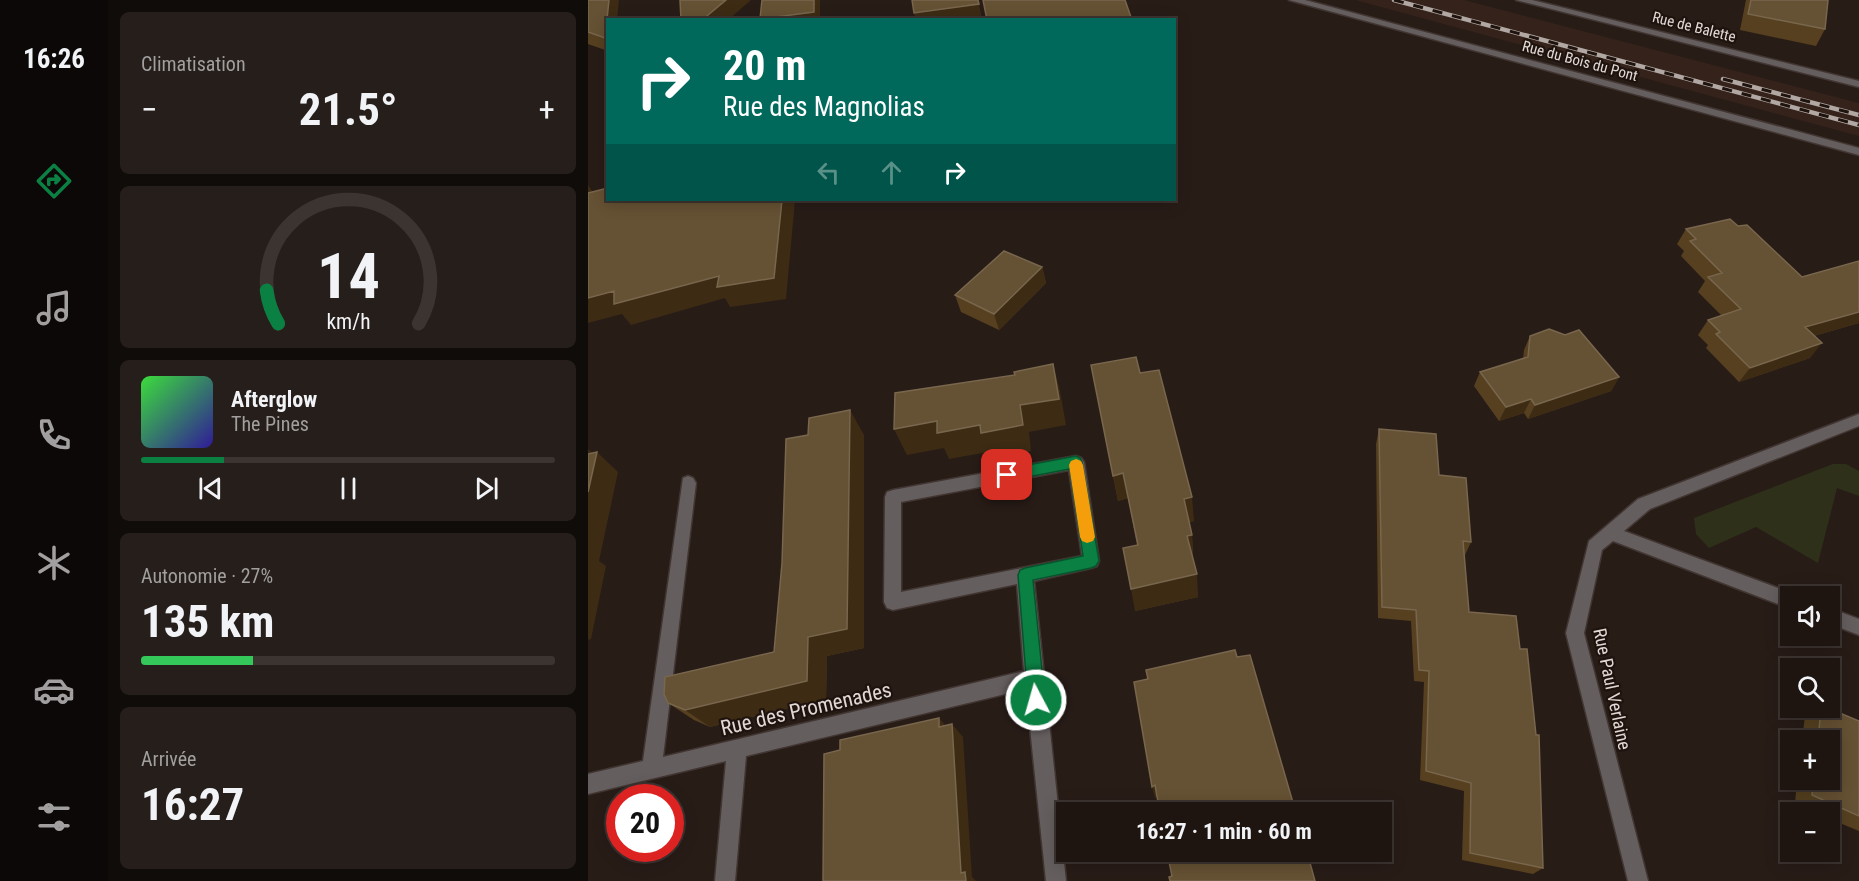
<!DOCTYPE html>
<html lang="fr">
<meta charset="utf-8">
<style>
body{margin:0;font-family:"Roboto Condensed",sans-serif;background:#261e1a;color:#f1f3f6;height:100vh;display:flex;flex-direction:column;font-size:22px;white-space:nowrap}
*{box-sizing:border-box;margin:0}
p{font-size:20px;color:#a19f9f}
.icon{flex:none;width:33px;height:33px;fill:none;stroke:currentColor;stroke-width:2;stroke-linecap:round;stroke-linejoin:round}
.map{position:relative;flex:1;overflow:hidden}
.panel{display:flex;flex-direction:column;gap:12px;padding:12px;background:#100c09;width:480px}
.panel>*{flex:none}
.banner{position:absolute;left:18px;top:18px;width:570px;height:183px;border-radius:0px;box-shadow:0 3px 15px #0003,0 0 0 2px #3c3431;background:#00695c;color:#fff;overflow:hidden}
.fabs{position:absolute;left:1192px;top:586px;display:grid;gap:12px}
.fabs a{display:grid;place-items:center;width:60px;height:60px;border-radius:0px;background:#1e1511;box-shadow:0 3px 15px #0003,0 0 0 2px #3c3431;font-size:30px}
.speed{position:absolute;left:18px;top:784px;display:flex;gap:12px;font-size:30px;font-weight:700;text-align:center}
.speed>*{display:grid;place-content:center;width:78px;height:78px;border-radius:50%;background:#1e1511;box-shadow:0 3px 15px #0003,0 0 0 2px #3c3431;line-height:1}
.speed .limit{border:9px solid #d22;background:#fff;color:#111}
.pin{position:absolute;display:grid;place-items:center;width:51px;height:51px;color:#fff;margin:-26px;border-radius:12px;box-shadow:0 3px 9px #0006}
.me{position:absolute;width:66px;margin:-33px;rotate:354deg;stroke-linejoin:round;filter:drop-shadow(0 0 4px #0008)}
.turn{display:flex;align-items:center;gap:21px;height:126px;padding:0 18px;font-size:27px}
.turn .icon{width:78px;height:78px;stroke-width:2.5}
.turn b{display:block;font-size:42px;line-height:51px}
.lanes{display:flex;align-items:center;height:57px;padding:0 18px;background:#0003;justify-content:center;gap:30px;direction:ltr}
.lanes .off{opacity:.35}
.big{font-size:45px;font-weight:700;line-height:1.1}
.panel .tile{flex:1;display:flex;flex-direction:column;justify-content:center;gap:9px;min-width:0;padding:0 21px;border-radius:9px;background:#261e1a}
.panel .dial{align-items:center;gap:0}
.dial svg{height:156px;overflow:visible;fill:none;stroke:#3c3431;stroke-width:7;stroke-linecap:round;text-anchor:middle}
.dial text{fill:#f1f3f6;stroke:none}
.song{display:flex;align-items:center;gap:18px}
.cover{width:72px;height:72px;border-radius:9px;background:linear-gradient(135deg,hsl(120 70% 55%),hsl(250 70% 35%))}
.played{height:6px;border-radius:3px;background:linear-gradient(90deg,#0b8043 20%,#3c3431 20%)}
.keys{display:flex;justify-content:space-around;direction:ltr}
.heat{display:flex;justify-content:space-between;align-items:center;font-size:33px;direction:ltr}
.charge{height:9px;border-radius:4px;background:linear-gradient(90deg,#34c759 27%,#3c3431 0)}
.trip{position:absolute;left:468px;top:802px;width:336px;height:60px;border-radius:0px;background:#1e1511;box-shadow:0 3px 15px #0003,0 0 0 2px #3c3431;font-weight:700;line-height:60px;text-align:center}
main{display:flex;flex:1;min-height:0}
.tab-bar{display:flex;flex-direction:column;width:108px;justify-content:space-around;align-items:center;background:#0c0807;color:#a19f9f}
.tab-bar .icon{width:42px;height:42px}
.tab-bar .current{color:#0b8043}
.tab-bar b{font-size:27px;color:#f1f3f6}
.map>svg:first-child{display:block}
</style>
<main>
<nav class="tab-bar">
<b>16:26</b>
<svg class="icon current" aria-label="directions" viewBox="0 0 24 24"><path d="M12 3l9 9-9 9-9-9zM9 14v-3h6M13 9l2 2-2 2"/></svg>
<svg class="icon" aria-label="music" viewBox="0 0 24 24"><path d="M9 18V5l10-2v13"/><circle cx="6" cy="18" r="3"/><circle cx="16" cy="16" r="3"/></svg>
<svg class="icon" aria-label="phone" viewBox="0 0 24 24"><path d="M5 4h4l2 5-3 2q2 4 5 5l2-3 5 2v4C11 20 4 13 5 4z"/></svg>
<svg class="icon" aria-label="climate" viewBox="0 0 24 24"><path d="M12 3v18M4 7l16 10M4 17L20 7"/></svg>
<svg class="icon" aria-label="car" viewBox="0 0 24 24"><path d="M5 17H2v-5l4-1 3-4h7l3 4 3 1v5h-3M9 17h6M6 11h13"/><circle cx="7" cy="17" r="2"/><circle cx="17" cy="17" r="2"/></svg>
<svg class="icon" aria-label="filters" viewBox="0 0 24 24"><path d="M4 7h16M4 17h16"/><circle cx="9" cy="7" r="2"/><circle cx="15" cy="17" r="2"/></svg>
</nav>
<section class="panel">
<div class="tile"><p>Climatisation</p>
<div class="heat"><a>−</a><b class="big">21.5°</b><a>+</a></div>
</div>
<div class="tile dial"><svg viewBox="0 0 100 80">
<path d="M14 69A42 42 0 1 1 86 69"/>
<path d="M14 69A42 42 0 0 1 8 52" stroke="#0b8043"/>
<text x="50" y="56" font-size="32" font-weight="700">14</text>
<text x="50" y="72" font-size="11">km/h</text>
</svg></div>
<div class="tile">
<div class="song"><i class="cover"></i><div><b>Afterglow</b><p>The Pines</p></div></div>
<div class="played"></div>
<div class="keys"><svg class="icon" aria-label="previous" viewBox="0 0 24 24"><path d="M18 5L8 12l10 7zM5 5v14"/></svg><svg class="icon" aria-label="pause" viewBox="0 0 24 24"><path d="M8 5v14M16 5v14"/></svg><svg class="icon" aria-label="next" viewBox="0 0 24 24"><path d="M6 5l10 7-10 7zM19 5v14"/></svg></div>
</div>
<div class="tile"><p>Autonomie · 27%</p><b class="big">135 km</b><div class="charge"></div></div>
<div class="tile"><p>Arrivée</p><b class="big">16:27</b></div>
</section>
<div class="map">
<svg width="1271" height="881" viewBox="0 0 1271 881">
<rect width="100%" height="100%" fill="#281c17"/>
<path fill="#34221b" d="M 767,0 L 876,0 L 1271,103 L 1271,136 Z"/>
<path fill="#2e301a" d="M 1245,464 L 1258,464 L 1271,471 L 1271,496 L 1249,488 L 1230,563 L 1168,527 L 1121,548 L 1108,534 L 1106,518 Z"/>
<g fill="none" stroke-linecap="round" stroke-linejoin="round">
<defs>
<path id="minor" d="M 701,0 L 717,0 L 1271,148 L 1271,155 Z
M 928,0 L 944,0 L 1271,81 L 1271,87 Z
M 1271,414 L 1271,426 L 1062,509 L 1036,531 L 1209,595 L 1203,597 L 1203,609 L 1025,541 L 1014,550 L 996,633 L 1060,881 L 1040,881 L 978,633 L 1001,541 L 1050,499 Z
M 488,456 L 493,458 L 496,462 L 511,561 L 509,566 L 503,568 L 446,581 L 478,881 L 458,881 L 438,689 L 158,756 L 147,881 L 127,881 L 138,761 L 0,794 L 0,774 L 55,761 L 95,478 L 100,476 L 105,478 L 108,483 L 75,757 L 436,671 L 429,584 L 305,610 L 299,608 L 296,602 L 297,497 L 299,492 L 305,490 ZM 481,470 L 494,556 L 313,592 L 313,502 Z
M 1242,608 L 1271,619 L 1271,635 L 1242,624 Z"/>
</defs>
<use href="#minor" stroke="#423632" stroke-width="3"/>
<use href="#minor" fill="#655e5f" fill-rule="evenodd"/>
<defs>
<path id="rail" d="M 806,0 L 1271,125
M 1135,79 L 1271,115"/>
</defs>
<use href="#rail" stroke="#b1a7a3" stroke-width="4.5"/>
<use href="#rail" stroke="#1f130e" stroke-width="3" stroke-dasharray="10" stroke-linecap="butt"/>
</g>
<path fill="#564020" d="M 0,0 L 20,20 L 20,51 L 0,44 Z
M 1158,0 L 1240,0 L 1237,29 L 1228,46 L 1152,30 Z
M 1150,226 L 1214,277 L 1271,261 L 1271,323 L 1226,336 L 1222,358 L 1151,382 L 1118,348 L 1120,345 L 1110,335 L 1120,320 L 1134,316 L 1110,292 L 1117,281 L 1093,256 L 1096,251 L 1089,244 L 1098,229 Z
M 454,267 L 458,283 L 411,330 L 373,312 L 367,295 Z
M 942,336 L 1031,377 L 1023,391 L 940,419 L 936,413 L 911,421 L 886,386 L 892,372 L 935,359 L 936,350 Z
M 503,365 L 552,373 L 606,521 L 601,522 L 604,535 L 605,558 L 610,597 L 547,611 L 549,545 L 540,498 L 530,501 Z
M 791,429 L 851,475 L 883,542 L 877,555 L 876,555 L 881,612 L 955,868 L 945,874 L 874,860 L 876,791 L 832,780 L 836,682 L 826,681 L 823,621 L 790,618 L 788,444 Z
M 276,435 L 276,648 L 239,656 L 238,699 L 122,727 L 106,720 L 80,703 L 186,652 Z
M 1230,708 L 1240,708 L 1271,721 L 1271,831 L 1242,819 L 1242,813 L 1229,813 L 1207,803 L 1209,780 L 1242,780 L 1242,741 L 1214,741 L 1217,716 Z"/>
<path fill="#3d2b14" d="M 21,0 L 31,0 L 29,20 L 20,20 L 20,42 L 17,38 Z
M 138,0 L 163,0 L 140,20 L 114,20 Z
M 226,0 L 232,0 L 232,20 L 172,20 Z
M 390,0 L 394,18 L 379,20 L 328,20 L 326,13 Z
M 0,185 L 14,205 L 0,199 Z
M 194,200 L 207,200 L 198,299 L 142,307 L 137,298 L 43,325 L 34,314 L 0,323 L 0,298 Z
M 454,267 L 458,283 L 411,330 L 406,314 Z
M 1271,312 L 1271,323 L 1205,342 L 1217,327 Z
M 1234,343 L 1222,358 L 1151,382 L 1162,368 Z
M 465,364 L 472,391 L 478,425 L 441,432 L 443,451 L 403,459 L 400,452 L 361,459 L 356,448 L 319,455 L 306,429 L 432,405 Z
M 1031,377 L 1023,391 L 940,419 L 947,405 Z
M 943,399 L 936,413 L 911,421 L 918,407 Z
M 262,410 L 276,435 L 276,648 L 239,656 L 238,699 L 122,727 L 97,710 L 220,637 Z
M 0,449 L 8,457 L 9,452 L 30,472 L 11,561 L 18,566 L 3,639 L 0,640 Z
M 535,473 L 540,498 L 530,501 L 525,476 Z
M 604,497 L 606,521 L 598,523 L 596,499 Z
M 604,535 L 605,558 L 601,560 L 599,536 Z
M 609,574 L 610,597 L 547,611 L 543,589 Z
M 351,718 L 362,731 L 351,727 Z
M 364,724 L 375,737 L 384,877 L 388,881 L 378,881 L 373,873 Z
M 567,785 L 570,797 L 567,798 L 564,787 Z"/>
<path fill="#655133" stroke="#78664d" stroke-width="1.5" d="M 0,0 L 21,0 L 17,38 L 0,32 Z
M 92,0 L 138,0 L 114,20 L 93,20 Z
M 174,0 L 226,0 L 226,12 L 172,19 Z
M 324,0 L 390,0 L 391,4 L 326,13 Z
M 395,0 L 537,0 L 544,20 L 399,20 Z
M 1163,0 L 1240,0 L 1237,29 L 1160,14 Z
M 20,188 L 20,200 L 194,200 L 186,278 L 129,287 L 131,276 L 26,304 L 26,291 L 0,298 L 0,193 Z
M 1142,219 L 1150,226 L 1159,225 L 1214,277 L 1271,261 L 1271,312 L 1217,327 L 1234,343 L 1162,368 L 1128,334 L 1132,332 L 1120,320 L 1153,309 L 1120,277 L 1134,273 L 1102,241 L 1108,239 L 1098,229 Z
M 416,251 L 454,267 L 406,314 L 367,295 Z
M 961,329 L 977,335 L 991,330 L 1031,377 L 947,405 L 943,399 L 918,407 L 892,372 L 940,357 L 942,336 Z
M 548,357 L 552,373 L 571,370 L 604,497 L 596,499 L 604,535 L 599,536 L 609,574 L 543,589 L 535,548 L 550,545 L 535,473 L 525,476 L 503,365 Z
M 465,364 L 471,399 L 432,405 L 435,425 L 393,433 L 392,425 L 349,433 L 349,421 L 306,429 L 307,393 L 427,375 L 426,372 Z
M 262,410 L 259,629 L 220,637 L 219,681 L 97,710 L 80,703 L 76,694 L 77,677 L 186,652 L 194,563 L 198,439 L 220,435 L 221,418 Z
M 791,429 L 848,434 L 851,475 L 878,478 L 883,542 L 875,541 L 881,612 L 928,616 L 932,649 L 939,649 L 948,735 L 951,735 L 955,868 L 882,853 L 883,783 L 838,771 L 841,671 L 831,670 L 828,610 L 794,607 Z
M 9,452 L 0,492 L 0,454 Z
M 647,650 L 649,657 L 662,655 L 708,813 L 572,813 L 567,785 L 564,787 L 546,682 L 560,679 L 558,670 Z
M 1233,708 L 1240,708 L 1271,721 L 1271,816 L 1224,795 L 1226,780 L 1242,780 L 1242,741 L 1230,741 Z
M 351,718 L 351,727 L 364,724 L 373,873 L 377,872 L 378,881 L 235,881 L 236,754 L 252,750 L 252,740 Z
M 579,852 L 719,852 L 727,881 L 582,881 L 581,877 L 584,876 Z"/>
<path fill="#0b8043" stroke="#07532c" stroke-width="1.5" d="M 488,456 L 492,458 L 494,462 L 511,561 L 508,566 L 503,568 L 445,580 L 457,700 L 454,706 L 448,709 L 442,706 L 440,700 L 430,575 L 432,570 L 437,568 L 495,556 L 482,469 L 419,481 L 414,479 L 412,475 L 414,471 L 419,469 Z"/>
<path fill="#f59e0b" d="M 488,459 L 493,461 L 495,465 L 507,537 L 505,541 L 499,543 L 494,541 L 492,537 L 481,465 L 483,461 Z"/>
<g text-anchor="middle" stroke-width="4.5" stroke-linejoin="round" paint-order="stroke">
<g font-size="15" fill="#e2d9d6" stroke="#1f130e">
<text transform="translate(1106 27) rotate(14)" y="5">Rue de Balette</text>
<text transform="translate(992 61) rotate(15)" y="5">Rue du Bois du Pont</text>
</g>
<g font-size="18" fill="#e2d9d6" stroke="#1f130e">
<text transform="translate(1024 689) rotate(78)" y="6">Rue Paul Verlaine</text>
</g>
<g font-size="21" fill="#e2d9d6" stroke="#1f130e">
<text transform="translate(218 709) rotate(-13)" y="7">Rue des Promenades</text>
</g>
</g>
</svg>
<div class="fabs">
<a><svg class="icon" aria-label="sound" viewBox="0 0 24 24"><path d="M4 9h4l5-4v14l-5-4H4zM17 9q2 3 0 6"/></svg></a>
<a><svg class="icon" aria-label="search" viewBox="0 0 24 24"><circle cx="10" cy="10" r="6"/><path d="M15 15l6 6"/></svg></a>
<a>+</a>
<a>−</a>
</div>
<div class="speed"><div class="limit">20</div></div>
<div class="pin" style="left:419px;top:475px;background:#d93025"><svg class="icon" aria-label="arrive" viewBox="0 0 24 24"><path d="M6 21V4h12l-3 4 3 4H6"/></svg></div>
<svg class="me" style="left:448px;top:700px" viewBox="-20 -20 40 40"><circle r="17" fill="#0b8043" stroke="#fff" stroke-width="3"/><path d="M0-11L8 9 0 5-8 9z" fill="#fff"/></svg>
<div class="trip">16:27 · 1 min · 60 m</div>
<div class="banner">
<div class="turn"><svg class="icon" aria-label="right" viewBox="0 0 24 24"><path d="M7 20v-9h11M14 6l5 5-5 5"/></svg><div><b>20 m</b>Rue des Magnolias</div></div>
<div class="lanes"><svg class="icon off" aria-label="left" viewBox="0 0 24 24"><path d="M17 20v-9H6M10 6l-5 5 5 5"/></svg><svg class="icon off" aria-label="ahead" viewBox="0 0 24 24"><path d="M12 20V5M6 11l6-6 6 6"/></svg><svg class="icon" aria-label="right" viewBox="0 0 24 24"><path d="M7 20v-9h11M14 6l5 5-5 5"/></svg></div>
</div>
</div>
</main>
